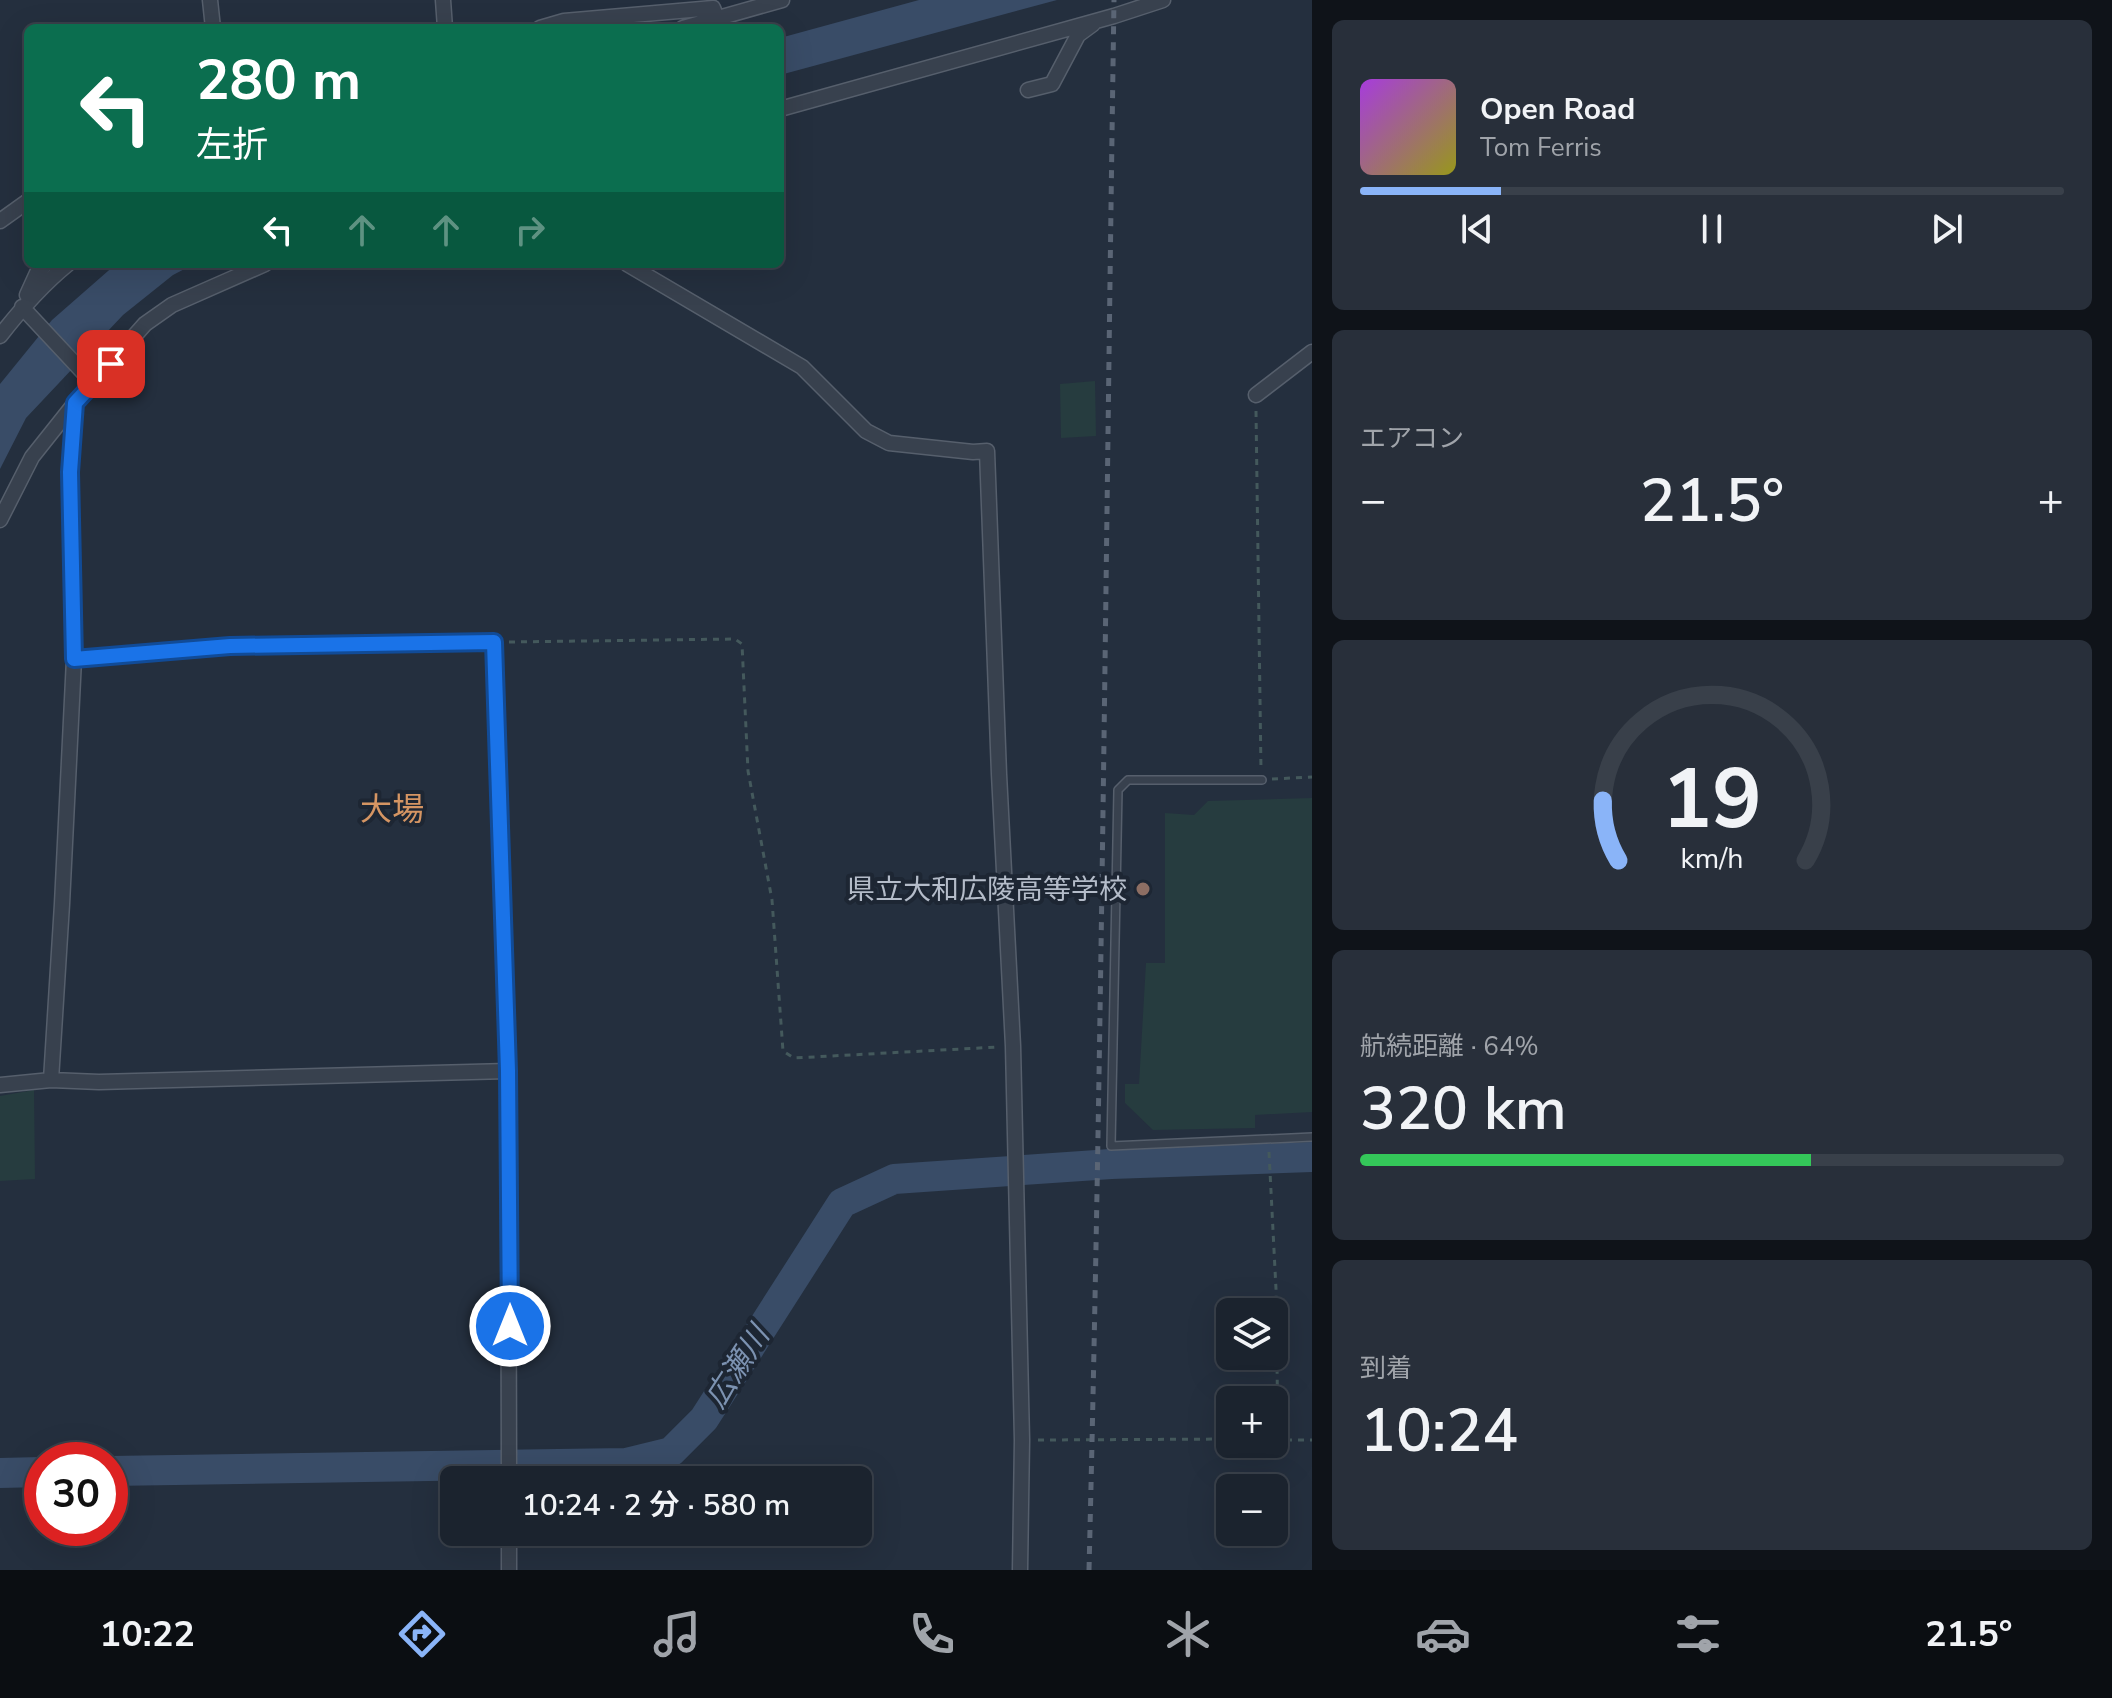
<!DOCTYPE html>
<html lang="ja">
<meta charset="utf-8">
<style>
body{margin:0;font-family:"Nunito Sans","Noto Sans JP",sans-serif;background:#282f3a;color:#f1f3f6;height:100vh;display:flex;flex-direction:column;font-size:30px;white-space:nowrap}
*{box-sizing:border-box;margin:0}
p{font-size:26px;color:#a0a4aa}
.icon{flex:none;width:44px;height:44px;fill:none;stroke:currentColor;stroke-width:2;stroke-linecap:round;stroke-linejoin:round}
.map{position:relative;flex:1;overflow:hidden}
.drawer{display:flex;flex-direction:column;gap:20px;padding:20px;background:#0f1319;width:800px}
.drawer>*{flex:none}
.hud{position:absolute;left:24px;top:24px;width:760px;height:244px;border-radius:12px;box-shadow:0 8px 32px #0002,0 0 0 2px #39404a;background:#0b6e4f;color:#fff;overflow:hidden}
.buttons{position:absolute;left:1216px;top:1298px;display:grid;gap:16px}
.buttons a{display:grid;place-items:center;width:72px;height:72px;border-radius:12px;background:#1b232e;box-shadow:0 8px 32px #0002,0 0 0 2px #39404a;font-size:40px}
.speed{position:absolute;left:24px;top:1442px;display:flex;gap:16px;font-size:40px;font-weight:700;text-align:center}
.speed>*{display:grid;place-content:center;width:104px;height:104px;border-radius:50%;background:#1b232e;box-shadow:0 8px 32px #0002,0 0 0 2px #39404a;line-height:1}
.speed .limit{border:12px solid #d22;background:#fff;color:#111}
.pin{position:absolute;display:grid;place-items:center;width:68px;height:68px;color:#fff;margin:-34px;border-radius:16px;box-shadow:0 4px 12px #0006}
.me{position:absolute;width:88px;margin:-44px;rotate:0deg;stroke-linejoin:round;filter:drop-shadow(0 0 6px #0008)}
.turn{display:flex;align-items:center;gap:28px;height:168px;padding:0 40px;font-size:36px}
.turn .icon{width:104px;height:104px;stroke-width:2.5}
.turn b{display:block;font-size:56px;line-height:68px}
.lanes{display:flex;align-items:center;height:76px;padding:0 40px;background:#0003;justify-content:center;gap:40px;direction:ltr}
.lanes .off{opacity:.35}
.big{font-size:60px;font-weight:600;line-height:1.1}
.drawer .card{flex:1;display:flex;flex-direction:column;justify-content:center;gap:12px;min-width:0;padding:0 28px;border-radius:12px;background:#282f3a}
.drawer .dial{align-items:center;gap:0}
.dial svg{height:208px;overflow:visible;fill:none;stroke:#39404a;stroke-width:7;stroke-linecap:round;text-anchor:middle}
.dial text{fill:#f1f3f6;stroke:none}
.song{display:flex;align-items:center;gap:24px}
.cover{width:96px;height:96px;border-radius:12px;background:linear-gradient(135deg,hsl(280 70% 55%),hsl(60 70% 35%))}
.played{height:8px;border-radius:4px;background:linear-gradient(90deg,#8ab4f8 20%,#39404a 20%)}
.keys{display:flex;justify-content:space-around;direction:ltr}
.heat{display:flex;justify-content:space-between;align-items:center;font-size:44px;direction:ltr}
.charge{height:12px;border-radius:6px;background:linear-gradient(90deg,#34c759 64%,#39404a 0)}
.trip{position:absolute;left:440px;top:1466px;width:432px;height:80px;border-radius:12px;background:#1b232e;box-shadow:0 8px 32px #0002,0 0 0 2px #39404a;font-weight:600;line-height:80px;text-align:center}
.menu{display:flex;height:128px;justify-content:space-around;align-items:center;background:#0b0e12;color:#a0a4aa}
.menu .icon{width:56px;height:56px}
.menu .current{color:#8ab4f8}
.menu b{font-size:36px;color:#f1f3f6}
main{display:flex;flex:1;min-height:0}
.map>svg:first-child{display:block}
</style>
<main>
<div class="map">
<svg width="1312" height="1570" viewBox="0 0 1312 1570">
<rect width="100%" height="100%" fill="#242f3e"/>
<path fill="#263c3f" d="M 1095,381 L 1096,436 L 1061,438 L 1060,384 Z
M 1312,798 L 1312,1112 L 1255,1115 L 1255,1128 L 1153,1130 L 1125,1103 L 1125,1084 L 1139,1084 L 1146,963 L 1165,963 L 1165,813 L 1194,815 L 1208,801 Z
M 34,1090 L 35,1179 L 0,1181 L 0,1096 Z"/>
<path fill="#394c67" d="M 919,0 L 1057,0 L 780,75 L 780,38 Z
M 116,264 L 194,264 L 173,275 L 123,315 L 26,418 L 0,469 L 0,384 L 52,320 Z"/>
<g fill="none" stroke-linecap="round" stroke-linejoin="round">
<path stroke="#394c67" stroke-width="30" d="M 110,1471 L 626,1463 L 671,1452 L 704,1419 L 842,1203 L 894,1179 L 1111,1164 L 1312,1157
M 0,1473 L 42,1472"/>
<defs>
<path id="service" d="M 1262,780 L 1128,780 L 1118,790 L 1111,1146 L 1312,1137"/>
<path id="minor" d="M 210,0 L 213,28
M 443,0 L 445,28
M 540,28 L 564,21 L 713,8 L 721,28
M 683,28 L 782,0
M 1028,90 L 1052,84 L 1078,35 L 1093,24
M 780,109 L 1114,16 L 1163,0
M 0,221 L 28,201
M 627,264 L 802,367 L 866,431 L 889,443 L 973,452 L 987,451 L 999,774 L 1013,1046 L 1022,1440 L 1020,1570
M 27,295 L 37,273 L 46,264
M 22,307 L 94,384
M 0,336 C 21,309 42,285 68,264
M 1256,395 L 1312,352
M 0,520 L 32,457 L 75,403 L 145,324 L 172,305 L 265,264
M 74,659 L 230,646 L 494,642 L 508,1071 L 509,1480
M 51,1080 L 62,904 L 74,659 L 70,472 L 75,403
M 0,1085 L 51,1080 L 99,1082 L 508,1071
M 509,1570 L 509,1532"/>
</defs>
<use href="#service" stroke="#565f6c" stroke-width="10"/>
<use href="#minor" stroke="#565f6c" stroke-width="17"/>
<path stroke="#44595c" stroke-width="3" stroke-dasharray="6 6" stroke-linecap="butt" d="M 1256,411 L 1261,771
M 509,642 L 735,639 L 742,644 L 748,771 L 772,900 L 783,1051 L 794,1058 L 998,1047
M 1272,779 L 1312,777
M 1269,1152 L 1276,1289 L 1278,1440
M 1038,1440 L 1230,1439
M 1274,1440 L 1312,1440"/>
<use href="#service" stroke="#38414e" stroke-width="7"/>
<use href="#minor" stroke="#38414e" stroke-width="14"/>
<path stroke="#5a6575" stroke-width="5" stroke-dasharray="8 8" stroke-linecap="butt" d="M 1089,1570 C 1102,1047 1106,523 1114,0"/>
</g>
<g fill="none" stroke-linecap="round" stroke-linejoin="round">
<defs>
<path id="route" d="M 111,364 L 75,403 L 70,472 L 74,659 L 230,646 L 494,642 L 508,1071 L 510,1326"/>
</defs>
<use href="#route" stroke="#114b97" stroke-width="20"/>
<use href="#route" stroke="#1a73e8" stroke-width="14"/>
</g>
<circle fill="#8d6e63" stroke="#1d2633" stroke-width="3" cx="1143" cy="889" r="8"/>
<g text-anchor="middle" stroke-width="8" stroke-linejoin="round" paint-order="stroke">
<g font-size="28" fill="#b4bcc9" stroke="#1d2633" text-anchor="end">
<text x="1127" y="899">県立大和広陵高等学校</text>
</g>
<g font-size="30" font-style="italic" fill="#7c92b1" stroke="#1d2633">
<text transform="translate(737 1367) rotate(-57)" y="10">広瀬川</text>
</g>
<g font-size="32" fill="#d59563" stroke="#1d2633">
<text x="392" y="820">大場</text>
</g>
</g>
</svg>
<div class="buttons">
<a><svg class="icon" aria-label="layers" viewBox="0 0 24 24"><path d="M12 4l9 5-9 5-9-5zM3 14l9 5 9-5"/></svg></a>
<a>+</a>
<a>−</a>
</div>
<div class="speed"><div class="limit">30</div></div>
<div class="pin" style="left:111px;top:364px;background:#d93025"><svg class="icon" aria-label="arrive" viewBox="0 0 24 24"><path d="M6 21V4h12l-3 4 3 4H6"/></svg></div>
<svg class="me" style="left:510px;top:1326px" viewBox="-20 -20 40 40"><circle r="17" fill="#1a73e8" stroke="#fff" stroke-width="3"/><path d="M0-11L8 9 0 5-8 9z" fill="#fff"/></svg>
<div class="trip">10:24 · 2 分 · 580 m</div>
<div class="hud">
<div class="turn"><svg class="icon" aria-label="left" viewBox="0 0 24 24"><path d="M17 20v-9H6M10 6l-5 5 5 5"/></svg><div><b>280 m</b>左折</div></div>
<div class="lanes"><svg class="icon" aria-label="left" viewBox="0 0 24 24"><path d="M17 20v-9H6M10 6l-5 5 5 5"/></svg><svg class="icon off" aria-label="ahead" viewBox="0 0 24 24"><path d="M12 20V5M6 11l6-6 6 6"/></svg><svg class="icon off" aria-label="ahead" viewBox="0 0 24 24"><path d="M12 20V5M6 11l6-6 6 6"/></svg><svg class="icon off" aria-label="right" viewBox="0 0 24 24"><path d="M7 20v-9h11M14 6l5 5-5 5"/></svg></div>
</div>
</div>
<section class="drawer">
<div class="card">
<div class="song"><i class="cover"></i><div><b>Open Road</b><p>Tom Ferris</p></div></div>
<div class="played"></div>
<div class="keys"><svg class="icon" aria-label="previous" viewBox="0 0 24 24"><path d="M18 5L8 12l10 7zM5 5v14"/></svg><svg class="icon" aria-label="pause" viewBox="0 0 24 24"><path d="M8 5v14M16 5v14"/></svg><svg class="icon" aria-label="next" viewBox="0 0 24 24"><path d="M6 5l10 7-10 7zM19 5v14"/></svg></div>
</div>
<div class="card"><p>エアコン</p>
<div class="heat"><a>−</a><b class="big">21.5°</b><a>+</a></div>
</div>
<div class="card dial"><svg viewBox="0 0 100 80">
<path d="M14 69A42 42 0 1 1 86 69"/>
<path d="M14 69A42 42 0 0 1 8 46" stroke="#8ab4f8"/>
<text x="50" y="56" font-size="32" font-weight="700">19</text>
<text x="50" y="72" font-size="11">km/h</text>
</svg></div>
<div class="card"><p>航続距離 · 64%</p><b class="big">320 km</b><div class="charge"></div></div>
<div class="card"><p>到着</p><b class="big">10:24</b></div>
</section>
</main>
<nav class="menu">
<b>10:22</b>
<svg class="icon current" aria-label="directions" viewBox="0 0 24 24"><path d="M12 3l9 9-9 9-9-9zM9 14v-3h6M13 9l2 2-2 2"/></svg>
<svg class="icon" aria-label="music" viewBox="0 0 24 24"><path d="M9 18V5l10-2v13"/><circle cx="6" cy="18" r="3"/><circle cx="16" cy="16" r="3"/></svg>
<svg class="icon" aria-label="phone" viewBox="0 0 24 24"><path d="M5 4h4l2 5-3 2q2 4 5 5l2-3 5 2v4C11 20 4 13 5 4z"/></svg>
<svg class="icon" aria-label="climate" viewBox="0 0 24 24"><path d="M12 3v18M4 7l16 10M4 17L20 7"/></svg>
<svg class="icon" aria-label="car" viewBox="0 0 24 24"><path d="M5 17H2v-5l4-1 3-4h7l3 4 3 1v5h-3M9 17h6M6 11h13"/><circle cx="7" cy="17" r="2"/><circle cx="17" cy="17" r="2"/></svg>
<svg class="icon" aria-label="filters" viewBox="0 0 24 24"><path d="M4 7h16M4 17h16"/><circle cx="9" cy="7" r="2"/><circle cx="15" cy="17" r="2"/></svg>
<b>21.5°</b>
</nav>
